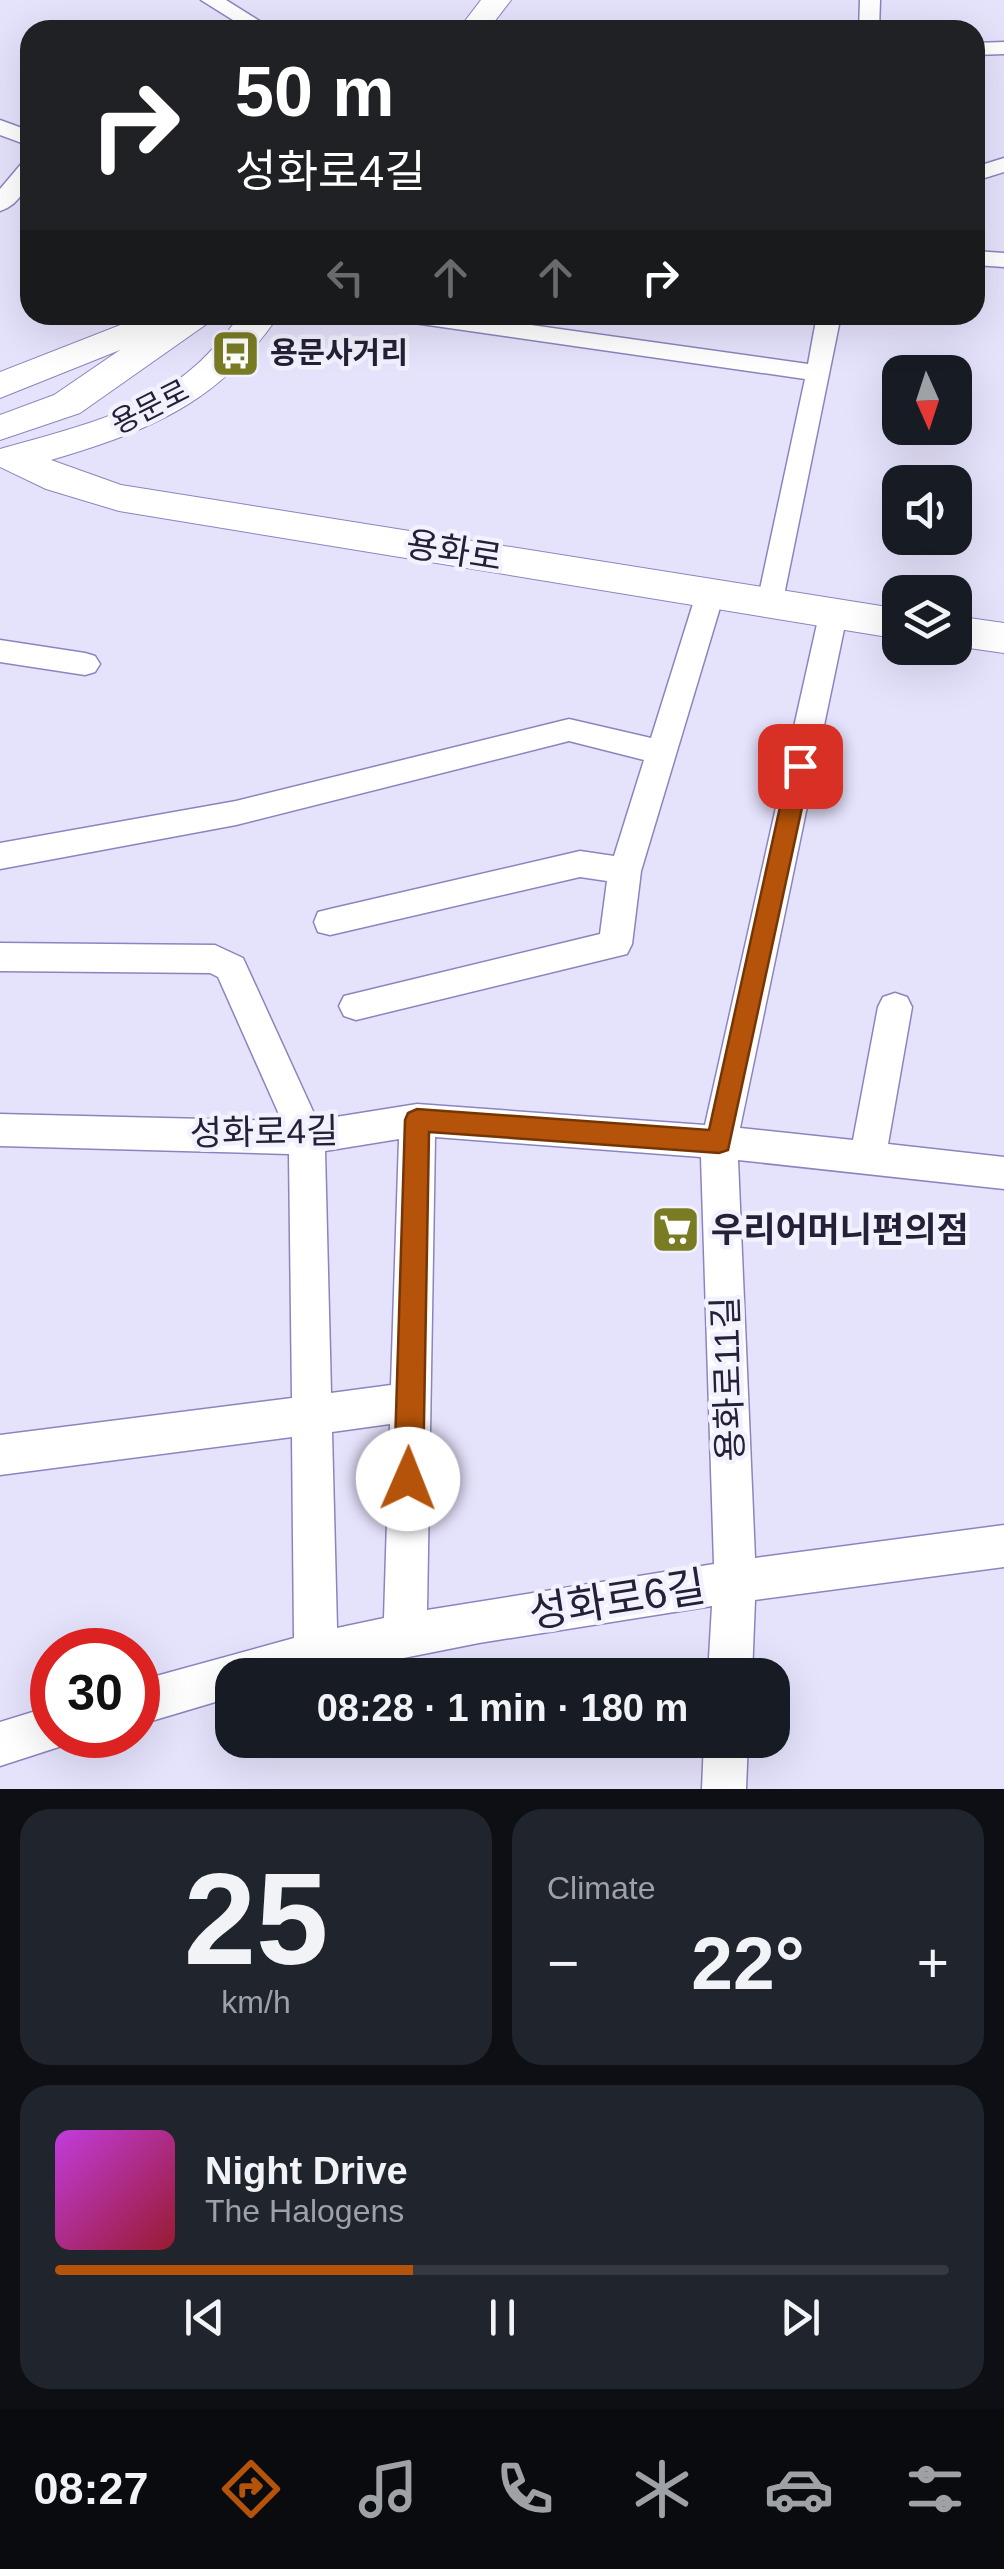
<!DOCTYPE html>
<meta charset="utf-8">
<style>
body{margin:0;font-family:Arial,"Noto Sans KR",sans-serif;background:#20242c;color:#f1f3f6;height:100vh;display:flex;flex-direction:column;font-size:38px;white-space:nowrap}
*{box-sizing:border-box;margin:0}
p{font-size:32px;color:#9ea1a6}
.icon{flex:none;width:55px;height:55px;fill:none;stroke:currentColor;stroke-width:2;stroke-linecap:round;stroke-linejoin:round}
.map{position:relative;height:1789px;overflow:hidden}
.side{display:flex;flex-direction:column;gap:20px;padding:20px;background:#0d0f14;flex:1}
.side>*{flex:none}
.guide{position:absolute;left:20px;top:20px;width:965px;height:305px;border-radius:30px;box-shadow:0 10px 40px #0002;background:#202124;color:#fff;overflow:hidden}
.needle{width:65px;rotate:177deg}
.buttons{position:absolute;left:882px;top:355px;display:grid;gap:20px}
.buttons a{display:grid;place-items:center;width:90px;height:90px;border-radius:20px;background:#171b24;box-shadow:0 10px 40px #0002;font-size:50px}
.speed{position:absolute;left:30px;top:1628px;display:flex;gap:20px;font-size:50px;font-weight:700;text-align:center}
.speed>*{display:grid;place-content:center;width:130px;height:130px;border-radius:50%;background:#171b24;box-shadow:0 10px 40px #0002;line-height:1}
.speed .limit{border:15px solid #d22;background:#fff;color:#111}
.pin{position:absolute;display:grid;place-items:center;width:85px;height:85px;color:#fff;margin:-42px;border-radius:20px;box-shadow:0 5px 15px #0006}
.me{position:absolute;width:110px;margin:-55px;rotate:1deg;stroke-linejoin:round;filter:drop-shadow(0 0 8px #0008)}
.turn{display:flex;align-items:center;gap:35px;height:210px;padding:0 50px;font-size:45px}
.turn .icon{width:130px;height:130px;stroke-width:2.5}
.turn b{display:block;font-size:70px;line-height:85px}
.lanes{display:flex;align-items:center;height:95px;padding:0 50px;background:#0003;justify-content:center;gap:50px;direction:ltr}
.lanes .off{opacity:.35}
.big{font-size:75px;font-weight:800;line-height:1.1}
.side .card{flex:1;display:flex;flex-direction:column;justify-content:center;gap:15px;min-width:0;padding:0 35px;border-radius:30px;background:#20242c}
.side .dial{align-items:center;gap:0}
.dial b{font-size:130px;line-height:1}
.song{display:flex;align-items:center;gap:30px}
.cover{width:120px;height:120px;border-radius:15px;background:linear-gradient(135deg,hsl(290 70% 55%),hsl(350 70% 35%))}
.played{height:10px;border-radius:5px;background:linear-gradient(90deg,#b45309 40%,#363941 40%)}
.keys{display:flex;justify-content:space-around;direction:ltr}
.heat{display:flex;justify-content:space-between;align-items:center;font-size:55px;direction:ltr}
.side .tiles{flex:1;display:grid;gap:20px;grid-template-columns:1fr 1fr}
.card:last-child{grid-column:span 2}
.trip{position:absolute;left:215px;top:1658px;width:575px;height:100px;border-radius:30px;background:#171b24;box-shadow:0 10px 40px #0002;font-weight:800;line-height:100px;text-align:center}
.tabs{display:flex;height:160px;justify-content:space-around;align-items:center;background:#090b0e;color:#9ea1a6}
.tabs .icon{width:70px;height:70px}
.tabs .selected{color:#b45309}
.tabs b{font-size:45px;color:#f1f3f6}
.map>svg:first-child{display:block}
</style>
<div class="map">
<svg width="1004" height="1789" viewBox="0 0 1004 1789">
<rect width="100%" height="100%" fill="#e5e2fc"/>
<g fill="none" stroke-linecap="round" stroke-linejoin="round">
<defs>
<path id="street" d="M 201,0 L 226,0 L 274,30 L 249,30 Z
M 860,0 L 880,0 L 879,30 L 859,30 Z
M 1004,42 L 1004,54 L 975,55 L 975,43 Z
M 0,120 L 30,131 L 30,146 L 0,135 Z
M 1004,158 L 1004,172 L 975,181 L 975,167 Z
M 30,161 C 30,182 22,204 0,211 L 0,189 L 22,163 Z
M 975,251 L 1004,253 L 1004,267 L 975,265 Z
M 395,315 L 460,315 L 808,364 L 817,315 L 841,315 L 781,610 L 761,610 L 757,603 L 805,379 L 407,322 Z
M 711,581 L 721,584 L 725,591 L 641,871 L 632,944 L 627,954 L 356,1020 L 344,1016 L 339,1006 L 344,996 L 600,934 L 607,881 L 580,877 L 330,935 L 318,932 L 314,922 L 318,912 L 330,909 L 580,851 L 614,856 L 644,760 L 569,741 L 236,825 L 0,869 L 0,843 L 236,801 L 569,719 L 651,738 L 697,591 L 701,584 Z
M 833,605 L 843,608 L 847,615 L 740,1128 L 853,1140 L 878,1007 L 883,997 L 895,993 L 907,997 L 912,1007 L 888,1144 L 1004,1157 L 1004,1189 L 738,1160 L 755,1558 L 1004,1525 L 1004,1567 L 755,1600 L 752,1675 L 708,1675 L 712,1606 L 479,1643 L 318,1675 L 232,1675 L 232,1697 L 138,1725 L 138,1681 L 294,1638 L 292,1437 L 0,1475 L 0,1435 L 292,1398 L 289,1154 L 0,1146 L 0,1114 L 282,1121 L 218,977 L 210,973 L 0,971 L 0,943 L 215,945 L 243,958 L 317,1120 L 417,1104 L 705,1125 L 819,615 L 823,608 ZM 435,1137 L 701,1157 L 714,1564 L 427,1610 ZM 399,1139 L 391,1385 L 331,1393 L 325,1151 ZM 390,1424 L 384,1618 L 337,1628 L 332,1432 Z
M 0,640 L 85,653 L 95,656 L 100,664 L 95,672 L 85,675 L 0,662 Z
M 52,1706 L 52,1735 L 71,1735 L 68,1744 L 0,1766 L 0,1722 Z
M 704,1740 L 748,1740 L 746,1789 L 702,1789 Z"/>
<path id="secondary" d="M 481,0 L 511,0 L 488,30 L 458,30 Z
M 146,315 L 161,322 L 171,315 L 213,315 L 208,323 L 80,413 L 0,440 L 0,415 L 54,395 L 120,350 L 0,398 L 0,372 Z
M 241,315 L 279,315 C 219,403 149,431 51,460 L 121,485 L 900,609 L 900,639 L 119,511 L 46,489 L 0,467 L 0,449 C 66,430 141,414 194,367 C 212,352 226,333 241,315 Z
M 955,616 L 1004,623 L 1004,653 L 955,646 Z"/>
</defs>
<use href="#street" stroke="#8c84be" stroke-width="3"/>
<use href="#secondary" stroke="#8c84be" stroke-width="2"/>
<use href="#street" fill="#fff" fill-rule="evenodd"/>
<use href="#secondary" fill="#fff" fill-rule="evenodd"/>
</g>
<path fill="#b45309" stroke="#753606" stroke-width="2.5" d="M 800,757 L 811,766 L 728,1150 L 719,1153 L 429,1132 L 423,1479 L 419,1489 L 408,1493 L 398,1489 L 394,1479 L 405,1120 L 408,1113 L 417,1109 L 709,1130 L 789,766 Z"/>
<defs>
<symbol id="bus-square" viewBox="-11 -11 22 22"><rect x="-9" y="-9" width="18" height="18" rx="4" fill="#7a7c24" stroke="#f2f1fe"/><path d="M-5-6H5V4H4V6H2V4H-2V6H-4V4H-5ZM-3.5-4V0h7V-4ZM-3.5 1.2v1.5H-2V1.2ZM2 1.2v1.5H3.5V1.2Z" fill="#fff"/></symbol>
<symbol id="supermarket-square" viewBox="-11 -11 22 22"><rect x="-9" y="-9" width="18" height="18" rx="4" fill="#7a7c24" stroke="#f2f1fe"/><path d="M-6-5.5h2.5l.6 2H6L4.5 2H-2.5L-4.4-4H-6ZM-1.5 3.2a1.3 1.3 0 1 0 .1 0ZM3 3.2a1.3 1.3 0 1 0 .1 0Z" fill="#fff"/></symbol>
</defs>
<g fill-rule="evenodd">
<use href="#bus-square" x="208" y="326" width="55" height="55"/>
<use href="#supermarket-square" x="648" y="1202" width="55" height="55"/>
</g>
<g text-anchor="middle" stroke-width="9" stroke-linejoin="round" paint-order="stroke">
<g font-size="30" font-weight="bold" fill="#242037" stroke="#f2f1fe" text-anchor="start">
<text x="270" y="363">용문사거리</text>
</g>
<g font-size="30" fill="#242037" stroke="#f2f1fe">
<text transform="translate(150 407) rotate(-27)" y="10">용문로</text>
</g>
<g font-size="35" fill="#242037" stroke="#f2f1fe">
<text transform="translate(454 551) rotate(9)" y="12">용화로</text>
<text transform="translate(264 1132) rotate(-1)" y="12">성화로4길</text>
<text transform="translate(728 1379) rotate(-92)" y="12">용화로11길</text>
</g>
<g font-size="35" font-weight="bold" fill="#242037" stroke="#f2f1fe" text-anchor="start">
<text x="711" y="1242">우리어머니편의점</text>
</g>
<g font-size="42" fill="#242037" stroke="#f2f1fe">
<text transform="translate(617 1599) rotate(-9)" y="15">성화로6길</text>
</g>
</g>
</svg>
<div class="buttons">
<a><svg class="needle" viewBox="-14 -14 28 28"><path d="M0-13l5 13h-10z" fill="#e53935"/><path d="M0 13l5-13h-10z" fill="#9ea1a6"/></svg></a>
<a><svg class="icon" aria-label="sound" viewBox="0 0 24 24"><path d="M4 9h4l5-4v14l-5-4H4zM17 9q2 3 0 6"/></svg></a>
<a><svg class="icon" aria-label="layers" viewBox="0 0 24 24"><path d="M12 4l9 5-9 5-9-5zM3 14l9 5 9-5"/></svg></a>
</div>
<div class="speed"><div class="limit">30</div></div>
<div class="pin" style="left:800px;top:766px;background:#d93025"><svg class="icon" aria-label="arrive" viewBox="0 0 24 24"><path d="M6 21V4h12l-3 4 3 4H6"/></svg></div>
<svg class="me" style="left:408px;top:1479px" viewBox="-20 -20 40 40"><circle r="19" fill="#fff"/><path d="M0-13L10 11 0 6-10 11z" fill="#b45309"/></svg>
<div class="trip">08:28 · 1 min · 180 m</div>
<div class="guide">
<div class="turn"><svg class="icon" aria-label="right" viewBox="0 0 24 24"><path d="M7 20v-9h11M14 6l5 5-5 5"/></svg><div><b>50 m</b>성화로4길</div></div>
<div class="lanes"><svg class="icon off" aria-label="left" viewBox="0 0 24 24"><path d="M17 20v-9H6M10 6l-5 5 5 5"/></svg><svg class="icon off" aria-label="ahead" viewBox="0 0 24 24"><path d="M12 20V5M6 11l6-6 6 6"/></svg><svg class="icon off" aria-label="ahead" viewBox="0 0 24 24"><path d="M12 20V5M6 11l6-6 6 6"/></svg><svg class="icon" aria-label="right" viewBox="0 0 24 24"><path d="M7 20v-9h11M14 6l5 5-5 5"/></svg></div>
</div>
</div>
<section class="side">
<div class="tiles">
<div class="card dial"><b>25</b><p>km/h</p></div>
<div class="card"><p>Climate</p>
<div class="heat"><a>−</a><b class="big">22°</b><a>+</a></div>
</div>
<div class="card">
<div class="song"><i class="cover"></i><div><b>Night Drive</b><p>The Halogens</p></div></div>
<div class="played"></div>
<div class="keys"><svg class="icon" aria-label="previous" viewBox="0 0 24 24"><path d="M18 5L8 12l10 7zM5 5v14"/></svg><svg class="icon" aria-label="pause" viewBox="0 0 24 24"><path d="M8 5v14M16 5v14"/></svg><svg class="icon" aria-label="next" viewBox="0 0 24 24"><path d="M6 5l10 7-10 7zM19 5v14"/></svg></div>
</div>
</div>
</section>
<nav class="tabs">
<b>08:27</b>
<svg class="icon selected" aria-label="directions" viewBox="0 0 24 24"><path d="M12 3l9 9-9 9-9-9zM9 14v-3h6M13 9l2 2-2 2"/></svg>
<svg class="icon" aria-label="music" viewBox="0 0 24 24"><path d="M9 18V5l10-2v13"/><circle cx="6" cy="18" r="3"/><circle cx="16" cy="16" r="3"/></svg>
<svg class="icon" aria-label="phone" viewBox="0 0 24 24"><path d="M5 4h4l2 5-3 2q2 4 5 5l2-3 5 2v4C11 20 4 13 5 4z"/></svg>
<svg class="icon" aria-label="climate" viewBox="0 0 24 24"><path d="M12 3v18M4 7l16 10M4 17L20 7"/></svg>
<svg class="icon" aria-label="car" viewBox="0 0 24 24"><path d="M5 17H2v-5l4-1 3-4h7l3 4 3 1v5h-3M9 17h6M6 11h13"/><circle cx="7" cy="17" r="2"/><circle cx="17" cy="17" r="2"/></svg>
<svg class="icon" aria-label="filters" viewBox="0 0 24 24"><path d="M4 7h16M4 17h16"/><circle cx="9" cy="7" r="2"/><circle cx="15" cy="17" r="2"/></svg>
</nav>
